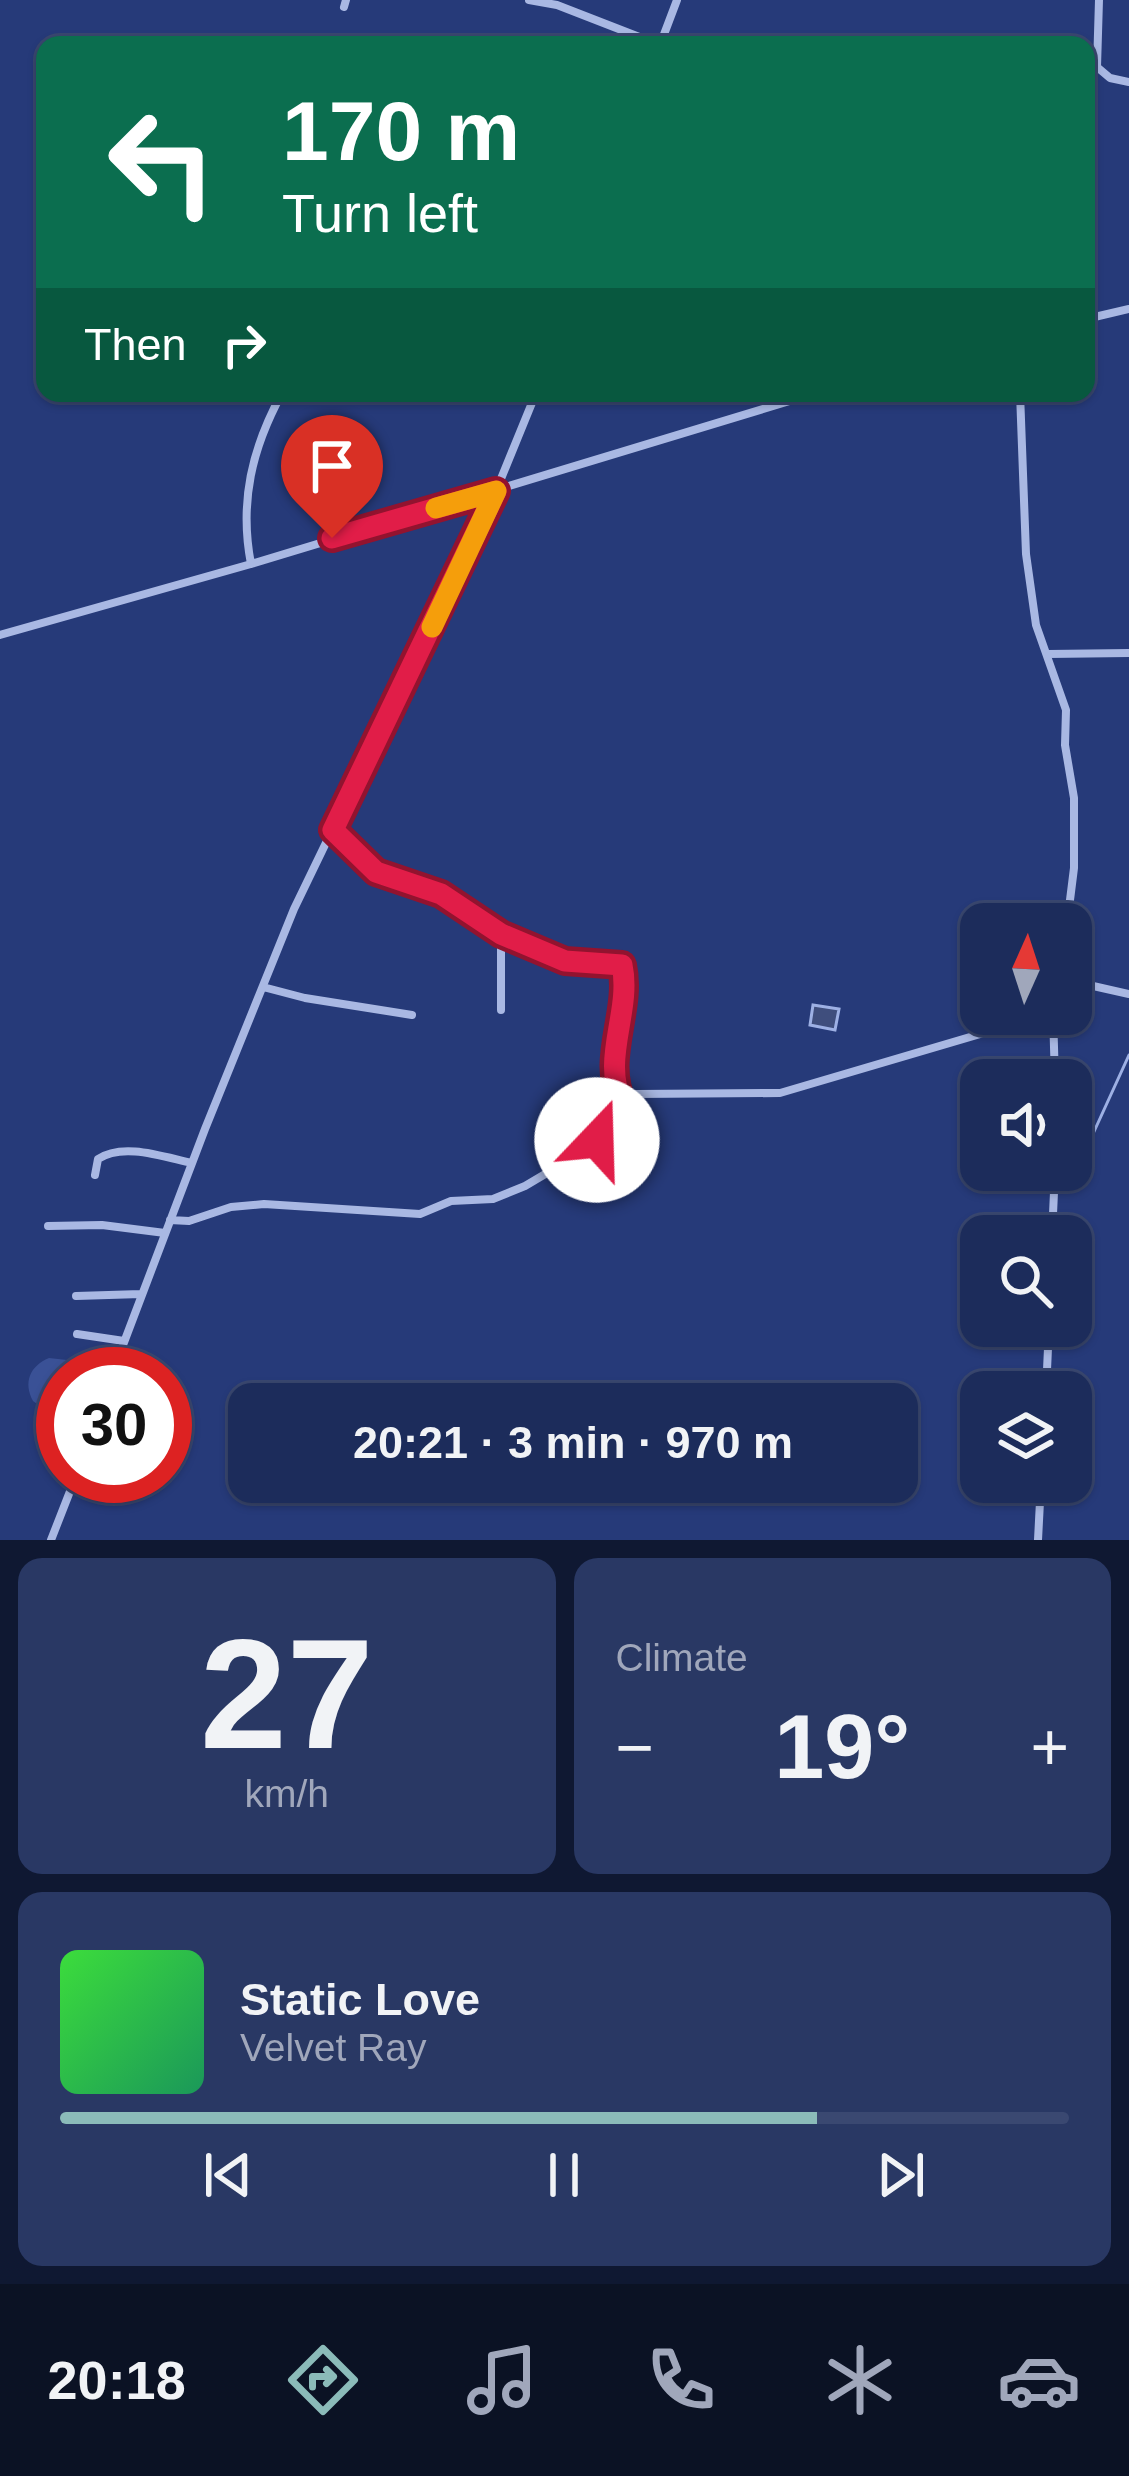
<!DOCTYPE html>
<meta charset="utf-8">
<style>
body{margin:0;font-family:Arial,sans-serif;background:#293864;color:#f1f3f6;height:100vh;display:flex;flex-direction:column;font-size:45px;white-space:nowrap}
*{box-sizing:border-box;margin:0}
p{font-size:39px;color:#a0a7bb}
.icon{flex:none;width:66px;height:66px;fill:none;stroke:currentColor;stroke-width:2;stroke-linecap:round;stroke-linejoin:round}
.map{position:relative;height:1540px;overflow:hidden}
.sheet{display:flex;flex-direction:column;gap:18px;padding:18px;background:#0f1832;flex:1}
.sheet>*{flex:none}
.hud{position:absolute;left:36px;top:36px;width:1059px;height:366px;border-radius:24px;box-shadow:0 3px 9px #0004,0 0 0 3px #3a4871;background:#0b6e4f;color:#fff;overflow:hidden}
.needle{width:78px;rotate:3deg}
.fabs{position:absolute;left:960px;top:903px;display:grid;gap:24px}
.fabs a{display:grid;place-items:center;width:132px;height:132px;border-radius:24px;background:#1c2c5b;box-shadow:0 3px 9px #0004,0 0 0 3px #3a4871;font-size:60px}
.speed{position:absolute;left:36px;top:1347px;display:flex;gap:24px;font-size:60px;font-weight:700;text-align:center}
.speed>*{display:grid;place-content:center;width:156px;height:156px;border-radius:50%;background:#1c2c5b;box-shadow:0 3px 9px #0004,0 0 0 3px #3a4871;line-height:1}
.speed .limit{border:18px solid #d22;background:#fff;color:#111}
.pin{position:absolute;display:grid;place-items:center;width:102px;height:102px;color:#fff;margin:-123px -51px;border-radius:50% 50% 50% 0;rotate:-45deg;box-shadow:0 0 12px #0007}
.pin .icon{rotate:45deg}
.me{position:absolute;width:132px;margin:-66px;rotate:21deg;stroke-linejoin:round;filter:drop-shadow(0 0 9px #0008)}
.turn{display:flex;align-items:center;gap:42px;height:252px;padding:0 48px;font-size:54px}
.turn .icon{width:156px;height:156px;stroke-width:2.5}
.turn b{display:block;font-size:84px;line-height:102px}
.then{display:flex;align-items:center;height:114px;padding:0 48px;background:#0003;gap:24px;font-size:45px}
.big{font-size:90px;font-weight:600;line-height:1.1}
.sheet .widget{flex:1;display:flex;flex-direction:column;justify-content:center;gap:18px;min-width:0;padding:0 42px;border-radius:24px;background:#293864}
.sheet .dial{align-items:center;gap:0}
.dial b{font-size:156px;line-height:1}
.song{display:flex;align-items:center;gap:36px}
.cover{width:144px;height:144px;border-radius:18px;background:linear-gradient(135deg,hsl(120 70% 55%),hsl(150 70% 35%))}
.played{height:12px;border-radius:6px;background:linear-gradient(90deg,#8bbbb9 75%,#3a4871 75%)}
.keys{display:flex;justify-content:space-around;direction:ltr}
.heat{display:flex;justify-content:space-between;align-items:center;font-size:66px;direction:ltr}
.sheet .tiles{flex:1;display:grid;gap:18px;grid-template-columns:1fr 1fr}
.widget:last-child{grid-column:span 2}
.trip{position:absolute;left:228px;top:1383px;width:690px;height:120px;border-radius:24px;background:#1c2c5b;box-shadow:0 3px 9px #0004,0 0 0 3px #3a4871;font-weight:600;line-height:120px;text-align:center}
.dock{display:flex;height:192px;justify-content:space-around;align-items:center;background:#0b1224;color:#a0a7bb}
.dock .icon{width:84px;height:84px}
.dock .current{color:#8bbbb9}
.dock b{font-size:54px;color:#f1f3f6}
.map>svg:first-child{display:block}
</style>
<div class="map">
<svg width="1129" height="1540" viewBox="0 0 1129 1540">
<rect width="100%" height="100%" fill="#263a79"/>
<path fill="#3a5196" d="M 49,1358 L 67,1360 L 80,1374 L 63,1374 L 63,1411 L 48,1412 L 33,1401 C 23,1382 30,1366 49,1358 Z"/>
<path fill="#3f4e7d" stroke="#9db0e4" stroke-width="3" d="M 813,1005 L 839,1009 L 835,1030 L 810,1025 Z"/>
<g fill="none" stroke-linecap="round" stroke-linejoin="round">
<path stroke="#9db0e4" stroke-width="3" d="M 1092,1136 L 1129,1055"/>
<path stroke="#a9b8e3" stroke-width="8" d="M 529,0 L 557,5 L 660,45 L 677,0
M 344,7 L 346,0
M 1097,67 L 1110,78 L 1129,82
M 1086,86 L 1097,67 L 1099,0
M 1086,319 L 1129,309
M 1020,393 L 1026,554 L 1036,625 L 1066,710 L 1065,745 L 1074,798 L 1074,868 L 1067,924
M 251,564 C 239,502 252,448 282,393
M 0,635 L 251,564 L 816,393
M 1048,654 L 1129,653
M 333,830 L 376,872 L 441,894 L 501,934 L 565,961 L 622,965 C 631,1012 600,1059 623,1105
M 501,934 L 501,1010
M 1071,981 L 1129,994
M 263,987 L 305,998 L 412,1015
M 1053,1014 L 1055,1080
M 95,1175 L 98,1159 C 123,1142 164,1157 192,1163
M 170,1220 L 189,1221 L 231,1207 L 264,1204 L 420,1214 L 451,1201 L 493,1199 L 525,1186 L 584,1151 L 597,1140 L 615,1111 L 636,1094 L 780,1093 L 1048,1014
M 48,1226 L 102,1225 L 165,1233
M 1052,1236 L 1055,1170
M 76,1296 L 141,1294
M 77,1334 L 124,1341
M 112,1374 L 205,1129 L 294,909 L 496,491 L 536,393
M 1046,1392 L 1049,1326
M 51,1540 L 76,1476
M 1038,1540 L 1041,1482"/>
</g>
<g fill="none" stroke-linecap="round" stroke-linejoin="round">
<defs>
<path id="route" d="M 332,538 L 496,491 L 333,830 L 376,872 L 441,894 L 501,934 L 565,961 L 622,965 C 632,1012 600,1059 623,1105 L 597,1140"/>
</defs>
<use href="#route" stroke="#92132f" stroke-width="30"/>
<use href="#route" stroke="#e11d48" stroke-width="21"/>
<path stroke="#f59e0b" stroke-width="21" d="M 432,627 L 496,491 L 436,508"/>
</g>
</svg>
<div class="fabs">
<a><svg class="needle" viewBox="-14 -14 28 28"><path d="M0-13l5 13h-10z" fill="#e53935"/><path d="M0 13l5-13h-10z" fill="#a0a7bb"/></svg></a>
<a><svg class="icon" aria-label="sound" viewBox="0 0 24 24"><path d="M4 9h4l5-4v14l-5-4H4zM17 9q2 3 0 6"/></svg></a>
<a><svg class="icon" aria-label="search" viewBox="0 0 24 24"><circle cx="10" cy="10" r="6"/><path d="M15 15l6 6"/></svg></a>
<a><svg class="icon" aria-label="layers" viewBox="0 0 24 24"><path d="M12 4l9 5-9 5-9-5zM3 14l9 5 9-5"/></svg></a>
</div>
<div class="speed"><div class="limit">30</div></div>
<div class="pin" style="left:332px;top:538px;background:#d93025"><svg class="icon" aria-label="arrive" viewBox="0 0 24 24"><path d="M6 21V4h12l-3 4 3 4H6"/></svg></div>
<svg class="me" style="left:597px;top:1140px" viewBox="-20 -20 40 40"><circle r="19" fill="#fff"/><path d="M0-13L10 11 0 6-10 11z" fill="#e11d48"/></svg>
<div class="trip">20:21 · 3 min · 970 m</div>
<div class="hud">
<div class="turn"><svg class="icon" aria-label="left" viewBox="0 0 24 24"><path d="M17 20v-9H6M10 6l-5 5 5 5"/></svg><div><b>170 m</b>Turn left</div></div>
<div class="then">Then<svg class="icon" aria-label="right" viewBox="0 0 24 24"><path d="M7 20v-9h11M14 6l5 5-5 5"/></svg></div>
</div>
</div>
<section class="sheet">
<div class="tiles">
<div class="widget dial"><b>27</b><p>km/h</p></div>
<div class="widget"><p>Climate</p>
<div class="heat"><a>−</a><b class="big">19°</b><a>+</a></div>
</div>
<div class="widget">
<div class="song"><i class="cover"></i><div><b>Static Love</b><p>Velvet Ray</p></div></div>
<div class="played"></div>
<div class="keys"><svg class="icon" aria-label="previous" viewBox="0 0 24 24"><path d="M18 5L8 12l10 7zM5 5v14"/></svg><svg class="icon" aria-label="pause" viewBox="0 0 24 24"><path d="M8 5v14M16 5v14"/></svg><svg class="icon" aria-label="next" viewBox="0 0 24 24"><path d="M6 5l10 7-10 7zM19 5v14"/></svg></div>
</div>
</div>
</section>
<nav class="dock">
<b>20:18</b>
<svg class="icon current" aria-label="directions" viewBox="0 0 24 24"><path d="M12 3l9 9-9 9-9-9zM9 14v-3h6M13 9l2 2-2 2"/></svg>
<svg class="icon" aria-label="music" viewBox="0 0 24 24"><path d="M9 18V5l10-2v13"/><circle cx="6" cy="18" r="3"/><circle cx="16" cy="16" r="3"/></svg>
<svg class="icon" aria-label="phone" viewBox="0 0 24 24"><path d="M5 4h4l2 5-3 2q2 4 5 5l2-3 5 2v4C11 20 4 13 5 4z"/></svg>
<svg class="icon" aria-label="climate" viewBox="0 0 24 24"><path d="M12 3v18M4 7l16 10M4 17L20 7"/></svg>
<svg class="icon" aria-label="car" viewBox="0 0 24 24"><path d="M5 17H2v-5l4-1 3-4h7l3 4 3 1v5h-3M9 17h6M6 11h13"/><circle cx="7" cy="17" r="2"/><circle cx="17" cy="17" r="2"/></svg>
</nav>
